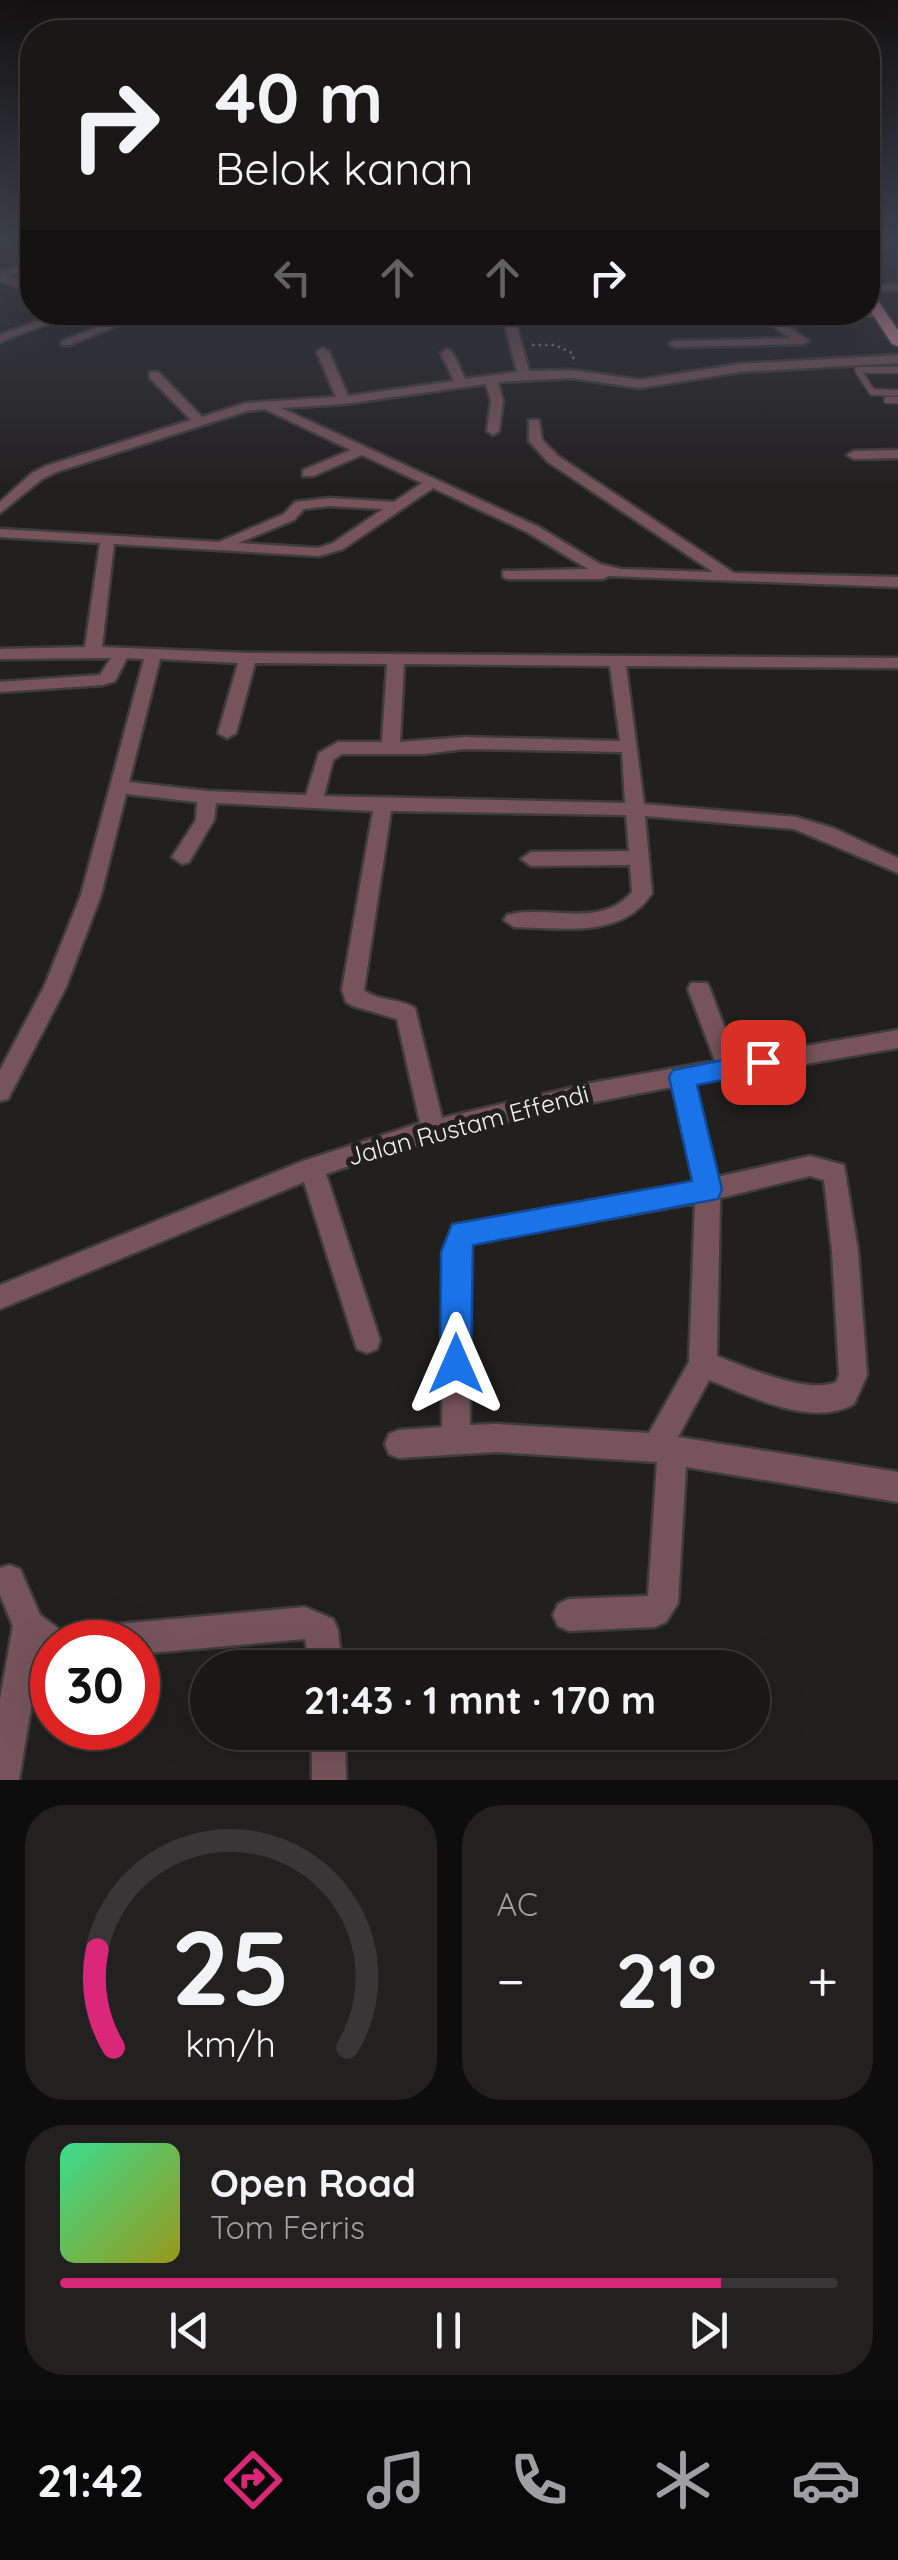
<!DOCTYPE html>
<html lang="id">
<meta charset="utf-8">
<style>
body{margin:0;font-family:Quicksand,sans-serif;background:#232020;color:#f1f3f6;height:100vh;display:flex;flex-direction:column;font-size:38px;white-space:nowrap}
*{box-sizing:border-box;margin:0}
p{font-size:32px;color:#9f9fa1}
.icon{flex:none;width:55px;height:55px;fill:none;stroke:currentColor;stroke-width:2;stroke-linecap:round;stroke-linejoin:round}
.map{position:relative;height:1780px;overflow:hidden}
.panel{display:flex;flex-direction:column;gap:25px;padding:25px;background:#0e0d0d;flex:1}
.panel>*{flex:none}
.banner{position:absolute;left:20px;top:20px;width:860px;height:305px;border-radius:40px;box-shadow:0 10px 40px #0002,0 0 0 2px #383636;background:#1a1717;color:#f1f3f6;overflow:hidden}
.speed{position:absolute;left:30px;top:1620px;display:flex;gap:20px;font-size:50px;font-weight:700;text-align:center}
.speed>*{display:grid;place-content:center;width:130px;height:130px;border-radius:50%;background:#1a1717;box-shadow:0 10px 40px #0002,0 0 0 2px #383636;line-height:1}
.speed .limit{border:15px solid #d22;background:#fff;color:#111}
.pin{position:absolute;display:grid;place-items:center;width:85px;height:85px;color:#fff;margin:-42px;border-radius:20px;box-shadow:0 5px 15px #0006}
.me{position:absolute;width:110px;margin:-55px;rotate:0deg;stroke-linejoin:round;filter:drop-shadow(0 0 8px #0008)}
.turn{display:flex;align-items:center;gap:35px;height:210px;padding:0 30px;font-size:45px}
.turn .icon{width:130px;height:130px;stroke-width:2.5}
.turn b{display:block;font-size:70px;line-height:85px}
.lanes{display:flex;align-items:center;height:95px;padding:0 30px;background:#0003;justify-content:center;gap:50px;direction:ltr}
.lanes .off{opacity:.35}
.big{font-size:75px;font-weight:700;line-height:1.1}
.panel .tile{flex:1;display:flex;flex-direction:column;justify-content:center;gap:15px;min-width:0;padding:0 35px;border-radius:40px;background:#232020}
.panel .dial{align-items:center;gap:0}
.dial svg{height:260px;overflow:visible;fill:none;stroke:#383636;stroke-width:7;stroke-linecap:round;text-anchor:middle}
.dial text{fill:#f1f3f6;stroke:none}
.song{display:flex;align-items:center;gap:30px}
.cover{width:120px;height:120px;border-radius:15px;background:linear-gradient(135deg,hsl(150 70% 55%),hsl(60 70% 35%))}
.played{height:10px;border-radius:5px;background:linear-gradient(90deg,#db2777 85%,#383636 85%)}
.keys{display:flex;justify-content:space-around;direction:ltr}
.heat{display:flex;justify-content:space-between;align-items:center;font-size:55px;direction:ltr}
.panel .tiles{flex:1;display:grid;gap:25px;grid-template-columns:1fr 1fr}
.tile:last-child{grid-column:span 2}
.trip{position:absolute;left:190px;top:1650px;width:580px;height:100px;border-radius:50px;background:#1a1717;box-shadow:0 10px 40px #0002,0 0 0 2px #383636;font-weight:700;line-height:100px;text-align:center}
.tabs{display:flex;height:160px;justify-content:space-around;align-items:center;background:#0a0909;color:#9f9fa1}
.tabs .icon{width:70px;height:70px}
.tabs .active{color:#db2777}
.tabs b{font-size:45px;color:#f1f3f6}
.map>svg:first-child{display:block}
</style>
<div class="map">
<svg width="898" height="1780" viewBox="0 0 898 1780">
<rect width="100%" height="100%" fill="#221f1f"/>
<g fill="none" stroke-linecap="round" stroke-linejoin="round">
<defs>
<path id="service" d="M 868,247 L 886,245 L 885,240
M 803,312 L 879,314
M 898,370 L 858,370 L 872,392 L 898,393
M 887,400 L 898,400"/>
<path id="minor" d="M 32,243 L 32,249 L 20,252 L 15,249 Z
M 32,262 L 32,268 L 7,276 L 32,285 L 32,291 L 0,281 L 0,272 Z
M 898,284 L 898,290 L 868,292 L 868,286 Z
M 62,312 L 79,312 L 0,342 L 0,335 Z
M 97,312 L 111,312 L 126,322 L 70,345 L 62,345 L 62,341 L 111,322 Z
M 412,312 L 423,312 L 422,323 L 414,323 Z
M 502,312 L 513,312 L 529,371 L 571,370 L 640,380 L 739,364 L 898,355 L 898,363 L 739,372 L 640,388 L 571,378 L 498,382 L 503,401 L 499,431 L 493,435 L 487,431 L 491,401 L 486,384 L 344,404 L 281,408 L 537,526 L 600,564 L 621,569 L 713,572 L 548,462 L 529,441 L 529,420 L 539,420 L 542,440 L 558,456 L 734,573 L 898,577 L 898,587 L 609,576 L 603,579 L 508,579 L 503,577 L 503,571 L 588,569 L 527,532 L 433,488 L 343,549 L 319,556 L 114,544 L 102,647 L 248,653 L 898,658 L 898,668 L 626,666 L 644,804 L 796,817 L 833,828 L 898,858 L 898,873 L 794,829 L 645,816 L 652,893 C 623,939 561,928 514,927 L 504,920 L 507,915 C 548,904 600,930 632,892 L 630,865 L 531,866 L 521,859 L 531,852 L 629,851 L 626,815 L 391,811 L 364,990 C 376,1001 399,998 415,1008 L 442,1118 L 591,1083 L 715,1061 L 688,989 L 691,983 L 707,983 L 710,989 L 736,1058 L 898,1030 L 898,1048 L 695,1083 L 717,1177 L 810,1156 L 844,1165 L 858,1251 L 867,1375 L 854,1404 C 811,1428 751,1396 709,1380 L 678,1437 L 898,1472 L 898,1502 L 686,1467 L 678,1603 L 666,1622 L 655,1627 L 569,1631 L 558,1626 L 553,1615 L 558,1604 L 569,1599 L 648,1596 L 657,1462 L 496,1452 L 399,1458 L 389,1454 L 385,1444 L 389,1434 L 399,1430 L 442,1427 L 443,1252 L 453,1225 L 694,1182 L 673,1087 C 555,1108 439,1135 326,1174 L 380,1340 L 377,1349 L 367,1353 L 357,1349 L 354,1340 L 304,1182 L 0,1309 L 0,1285 L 303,1161 L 420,1123 L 397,1019 L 353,1006 L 346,1002 L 342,990 L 373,811 L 216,803 L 214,820 L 189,862 L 182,864 L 172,857 L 196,820 L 197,802 L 126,794 L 101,895 L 66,987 L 8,1099 L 0,1101 L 0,1070 L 44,987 L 81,895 L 144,659 L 127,658 L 115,681 L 103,685 L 0,692 L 0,682 L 100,675 L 111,658 L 0,659 L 0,649 L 85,647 L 100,543 L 0,537 L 0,529 L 219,542 L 284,514 L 295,502 L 329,498 L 394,502 L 422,483 L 362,455 L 313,476 L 303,476 L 303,470 L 351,450 L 265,409 L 247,411 L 56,472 L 42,479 L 0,513 L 0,502 L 32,473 L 46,466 L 191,420 L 150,378 L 150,372 L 158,372 L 202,417 L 246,403 L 336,397 L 317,352 L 323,348 L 329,352 L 348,396 L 454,381 L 441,353 L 447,349 L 453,353 L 465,379 L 517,372 ZM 329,506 L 383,509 L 333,543 L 318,548 L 238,543 L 294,520 L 304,509 ZM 160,659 L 238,663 L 218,733 L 227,738 L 236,733 L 255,663 L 387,664 L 382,742 L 338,742 L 319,753 L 306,795 L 207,791 L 129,782 ZM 404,664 L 610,666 L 620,741 L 465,737 L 400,742 ZM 465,749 L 622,752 L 625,803 L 324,796 L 333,760 L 342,754 L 424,754 ZM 810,1176 L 824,1180 L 832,1251 L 839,1375 L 836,1382 C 809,1395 745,1367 717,1356 L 720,1198 ZM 695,1203 L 689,1362 L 649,1433 L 496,1424 L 470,1425 L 469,1252 L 472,1243 Z
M 753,312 L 766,312 L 809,341 L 803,344 L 675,347 L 669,344 L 675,341 L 790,338 Z
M 898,450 L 898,458 L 854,459 L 847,455 L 854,451 Z
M 9,1565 L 20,1569 L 40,1615 L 63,1632 L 68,1642 L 52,1642 L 52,1659 L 40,1654 L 19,1780 L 0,1780 L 0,1699 L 13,1626 L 0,1595 L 0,1568 Z
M 305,1607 L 333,1619 L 338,1630 L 342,1668 L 310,1668 L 305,1639 L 138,1654 L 138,1642 L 80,1642 L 85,1631 L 96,1626 Z
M 312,1732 L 345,1732 L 346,1780 L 312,1780 Z"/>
<path id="trunk" d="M 868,293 L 873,294 L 898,330 L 898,346 L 892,344 L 868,307 Z"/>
</defs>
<use href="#service" stroke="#3f3c3c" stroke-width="9"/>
<use href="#minor" stroke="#3f3c3c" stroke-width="5"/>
<use href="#trunk" stroke="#3f3c3c" stroke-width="4"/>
<path stroke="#8e8b8c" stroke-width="2.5" stroke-dasharray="2.5 4" stroke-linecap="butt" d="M 532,345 L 555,345 L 572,353 L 574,361"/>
<use href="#service" stroke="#77545b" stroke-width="6"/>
<use href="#minor" fill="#77545b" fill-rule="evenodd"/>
<use href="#trunk" fill="#e292a3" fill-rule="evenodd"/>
</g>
<linearGradient id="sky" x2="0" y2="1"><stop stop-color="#131111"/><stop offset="0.49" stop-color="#3e424d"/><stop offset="1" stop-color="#3e424d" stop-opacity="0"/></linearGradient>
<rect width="898" height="490" fill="url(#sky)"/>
<path fill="#1a73e8" stroke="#114b97" stroke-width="2.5" d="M 763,1052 L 772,1055 L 776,1062 L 772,1070 L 697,1085 L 722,1190 L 718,1199 L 473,1245 L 471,1364 L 467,1375 L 456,1380 L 445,1375 L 440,1364 L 441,1252 L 452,1224 L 692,1181 L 669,1077 L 673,1070 Z"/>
<g text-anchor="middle" stroke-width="10" stroke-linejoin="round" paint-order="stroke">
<g font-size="25" fill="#f2eff0" stroke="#221f1f">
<text transform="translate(468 1125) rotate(-15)" y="9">Jalan Rustam Effendi</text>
</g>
</g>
</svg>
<div class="speed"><div class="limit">30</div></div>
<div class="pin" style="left:763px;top:1062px;background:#d93025"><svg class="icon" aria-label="arrive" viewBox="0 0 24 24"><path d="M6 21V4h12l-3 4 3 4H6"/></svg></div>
<svg class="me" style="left:456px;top:1364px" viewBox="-20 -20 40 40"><path d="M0-17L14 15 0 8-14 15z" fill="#1a73e8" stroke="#fff" stroke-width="4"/></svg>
<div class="trip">21:43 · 1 mnt · 170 m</div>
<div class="banner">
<div class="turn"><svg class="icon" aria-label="right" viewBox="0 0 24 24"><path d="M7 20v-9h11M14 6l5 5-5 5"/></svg><div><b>40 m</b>Belok kanan</div></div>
<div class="lanes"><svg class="icon off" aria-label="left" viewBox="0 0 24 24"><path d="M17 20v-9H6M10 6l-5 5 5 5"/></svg><svg class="icon off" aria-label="ahead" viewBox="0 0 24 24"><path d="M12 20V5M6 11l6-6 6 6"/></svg><svg class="icon off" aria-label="ahead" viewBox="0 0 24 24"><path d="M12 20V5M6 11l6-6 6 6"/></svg><svg class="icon" aria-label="right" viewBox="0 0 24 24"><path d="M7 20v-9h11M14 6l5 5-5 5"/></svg></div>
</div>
</div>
<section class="panel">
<div class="tiles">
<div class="tile dial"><svg viewBox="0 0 100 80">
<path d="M14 69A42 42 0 1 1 86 69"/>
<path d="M14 69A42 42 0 0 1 9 39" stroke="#db2777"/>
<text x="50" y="56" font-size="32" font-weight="700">25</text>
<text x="50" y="72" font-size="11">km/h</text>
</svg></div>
<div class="tile"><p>AC</p>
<div class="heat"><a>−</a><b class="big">21°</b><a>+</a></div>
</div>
<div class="tile">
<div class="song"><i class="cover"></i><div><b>Open Road</b><p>Tom Ferris</p></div></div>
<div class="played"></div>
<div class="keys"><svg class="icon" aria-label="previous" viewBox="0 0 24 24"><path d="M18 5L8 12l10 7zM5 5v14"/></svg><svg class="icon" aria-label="pause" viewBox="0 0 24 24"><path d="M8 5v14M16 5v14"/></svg><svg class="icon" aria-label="next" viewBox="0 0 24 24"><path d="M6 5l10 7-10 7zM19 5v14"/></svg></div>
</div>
</div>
</section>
<nav class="tabs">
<b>21:42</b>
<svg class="icon active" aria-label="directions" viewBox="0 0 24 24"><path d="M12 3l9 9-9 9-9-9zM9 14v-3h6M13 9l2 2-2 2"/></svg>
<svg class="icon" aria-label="music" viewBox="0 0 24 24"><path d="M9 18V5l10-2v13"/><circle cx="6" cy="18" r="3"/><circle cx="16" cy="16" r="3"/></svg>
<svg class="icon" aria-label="phone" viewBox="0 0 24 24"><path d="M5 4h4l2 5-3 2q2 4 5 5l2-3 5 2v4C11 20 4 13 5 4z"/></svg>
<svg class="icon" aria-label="climate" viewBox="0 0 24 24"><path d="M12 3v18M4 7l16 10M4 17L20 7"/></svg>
<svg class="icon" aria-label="car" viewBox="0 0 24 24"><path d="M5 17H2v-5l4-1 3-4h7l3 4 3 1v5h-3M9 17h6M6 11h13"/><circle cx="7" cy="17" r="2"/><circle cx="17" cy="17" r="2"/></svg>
</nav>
